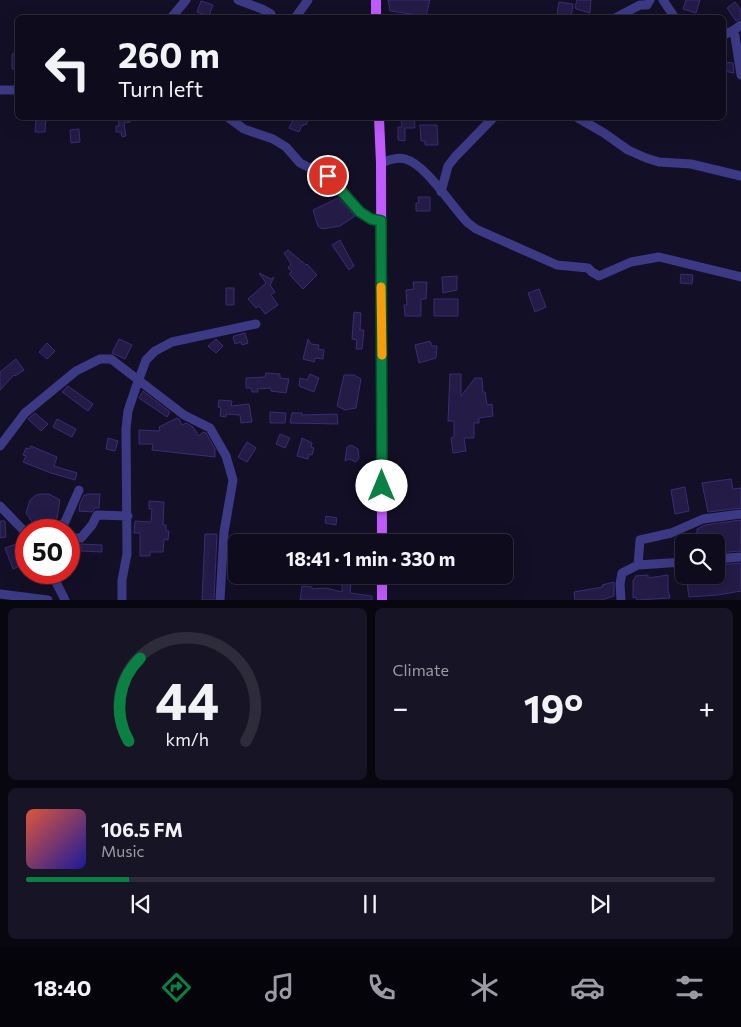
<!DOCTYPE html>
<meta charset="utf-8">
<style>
body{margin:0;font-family:Commissioner,sans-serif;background:#171425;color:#f1f3f6;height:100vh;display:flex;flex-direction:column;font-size:19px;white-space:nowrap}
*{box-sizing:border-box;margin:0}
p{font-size:16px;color:#9b9ba3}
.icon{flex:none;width:28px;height:28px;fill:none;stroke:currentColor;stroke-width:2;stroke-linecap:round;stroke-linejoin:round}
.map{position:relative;height:600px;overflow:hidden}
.details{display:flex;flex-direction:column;gap:8px;padding:8px;background:#08060f;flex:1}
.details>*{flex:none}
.guide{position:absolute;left:15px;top:15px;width:711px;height:105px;border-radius:8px;box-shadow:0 5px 20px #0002,0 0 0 1px #2e2b3b;background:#0e0b1c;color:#f1f3f6;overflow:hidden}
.fabs{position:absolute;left:675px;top:534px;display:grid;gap:10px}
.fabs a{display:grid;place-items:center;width:50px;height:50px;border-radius:8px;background:#0e0b1c;box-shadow:0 5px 20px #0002,0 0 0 1px #2e2b3b;font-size:25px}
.speed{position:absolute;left:15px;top:519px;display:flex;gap:10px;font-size:25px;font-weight:700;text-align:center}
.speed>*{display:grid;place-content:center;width:65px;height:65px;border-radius:50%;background:#0e0b1c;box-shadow:0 5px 20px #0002,0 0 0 1px #2e2b3b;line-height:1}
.speed .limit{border:8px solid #d22;background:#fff;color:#111}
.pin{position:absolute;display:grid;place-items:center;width:42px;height:42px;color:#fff;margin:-21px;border:2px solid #fff;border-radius:50%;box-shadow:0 1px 5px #0007}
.me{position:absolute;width:55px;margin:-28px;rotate:0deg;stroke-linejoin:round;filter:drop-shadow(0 0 4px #0008)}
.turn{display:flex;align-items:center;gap:18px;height:105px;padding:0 20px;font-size:22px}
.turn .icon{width:65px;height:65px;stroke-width:2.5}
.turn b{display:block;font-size:35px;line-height:42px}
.big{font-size:38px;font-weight:700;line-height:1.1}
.details .widget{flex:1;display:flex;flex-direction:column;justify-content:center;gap:8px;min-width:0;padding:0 18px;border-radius:8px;background:#171425}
.details .dial{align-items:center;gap:0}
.dial svg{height:130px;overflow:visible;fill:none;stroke:#2e2b3b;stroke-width:7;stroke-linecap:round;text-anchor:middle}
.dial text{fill:#f1f3f6;stroke:none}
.song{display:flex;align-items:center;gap:15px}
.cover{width:60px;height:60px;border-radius:8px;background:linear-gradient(135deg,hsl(10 70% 55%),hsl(240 70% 35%))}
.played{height:5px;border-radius:2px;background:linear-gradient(90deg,#0b8043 15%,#2e2b3b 15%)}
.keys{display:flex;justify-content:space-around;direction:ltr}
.heat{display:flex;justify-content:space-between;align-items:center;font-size:28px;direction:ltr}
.details .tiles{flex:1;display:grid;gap:8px;grid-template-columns:1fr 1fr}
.widget:last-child{grid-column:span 2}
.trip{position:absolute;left:228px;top:534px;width:285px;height:50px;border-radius:8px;background:#0e0b1c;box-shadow:0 5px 20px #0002,0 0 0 1px #2e2b3b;font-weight:700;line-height:50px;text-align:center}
.menu{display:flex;height:80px;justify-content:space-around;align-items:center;background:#06040b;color:#9b9ba3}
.menu .icon{width:35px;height:35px}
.menu .current{color:#0b8043}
.menu b{font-size:22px;color:#f1f3f6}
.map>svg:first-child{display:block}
</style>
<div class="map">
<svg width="741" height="600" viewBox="0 0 741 600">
<rect width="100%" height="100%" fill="#130f26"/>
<path fill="#241b47" stroke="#3b2d73" d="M 388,0 L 430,0 L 426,16 L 390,11 Z
M 577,0 L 591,0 L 590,13 L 576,9 L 575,7 Z
M 686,0 L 700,0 L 696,13 L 683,9 Z
M 201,1 L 213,5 L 209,16 L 197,12 Z
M 559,2 L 573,4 L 571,18 L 557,15 Z
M 735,2 L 741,10 L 741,18 L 736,21 L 727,8 Z
M 18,53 L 18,69 L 12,69 L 12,54 Z
M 724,62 L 733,63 L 734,73 L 724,71 Z
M 36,118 L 46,118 L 45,132 L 35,132 Z
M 118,118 L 129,118 L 130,122 L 124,123 L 126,136 L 122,137 L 121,132 L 116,132 L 116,126 L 119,126 Z
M 294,118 L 309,118 L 306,125 L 304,124 L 303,126 L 302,125 L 299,132 L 289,128 Z
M 401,118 L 414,118 L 415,128 L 405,128 L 405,141 L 398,140 L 398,127 L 402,127 Z
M 420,125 L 437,125 L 438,145 L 425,145 L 425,141 L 421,141 Z
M 79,129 L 80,142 L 71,143 L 70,130 Z
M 418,197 L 430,197 L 430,211 L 416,211 L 416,203 L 419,203 Z
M 338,198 L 355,216 L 340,226 L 322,229 L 318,226 L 313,210 Z
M 340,240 L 354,266 L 349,270 L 332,245 Z
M 288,250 L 306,265 L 307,264 L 317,275 L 303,289 L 289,274 L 292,271 L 288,268 L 291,264 L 284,253 Z
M 259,273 L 271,279 L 274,277 L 270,285 L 275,292 L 271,295 L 278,305 L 265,314 L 259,306 L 256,308 L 248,299 L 266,283 Z
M 681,274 L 693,275 L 692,284 L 680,283 Z
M 457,276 L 457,290 L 443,293 L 442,277 Z
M 413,282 L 427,282 L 426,299 L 421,299 L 421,316 L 405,316 L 404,305 L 407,305 L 406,290 L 414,289 Z
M 226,288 L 234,288 L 234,305 L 226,305 Z
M 539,289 L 546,307 L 535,312 L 528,293 Z
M 434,299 L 458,299 L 458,316 L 434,316 Z
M 354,312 L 361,313 L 360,330 L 364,330 L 362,349 L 356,349 L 357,340 L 352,339 Z
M 245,333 L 248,343 L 242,345 L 241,342 L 235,344 L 233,338 L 234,336 Z
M 119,339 L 132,345 L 125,359 L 112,353 Z
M 216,339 L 223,346 L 216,353 L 208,346 Z
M 308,339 L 311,344 L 319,345 L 318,349 L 324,350 L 323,359 L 315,358 L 314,362 L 303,359 Z
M 430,341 L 432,346 L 437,346 L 436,358 L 419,363 L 415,345 Z
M 47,343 L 55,351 L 47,359 L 39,352 Z
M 16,359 L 24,370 L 15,376 L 14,375 L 0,390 L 0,372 Z
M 266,373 L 280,374 L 280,378 L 289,379 L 286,393 L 271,391 L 271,388 L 257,389 L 258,392 L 252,392 L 251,388 L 246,388 L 246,378 L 265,377 Z
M 310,374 L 319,378 L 314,392 L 299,386 L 300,378 L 307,380 Z
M 450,374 L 461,374 L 461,396 L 475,378 L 482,378 L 483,392 L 485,392 L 487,405 L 492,404 L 493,416 L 479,418 L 479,423 L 474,423 L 474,438 L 464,438 L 466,451 L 453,453 L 451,438 L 454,437 L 454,421 L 448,421 Z
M 344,375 L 354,375 L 361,379 L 356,408 L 345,410 L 337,406 Z
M 68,386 L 93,404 L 88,411 L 62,392 Z
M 143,391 L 170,412 L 167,417 L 139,398 Z
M 219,400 L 232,401 L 231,406 L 249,404 L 252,422 L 241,423 L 240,415 L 226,414 L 226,417 L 220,416 L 221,408 L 218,407 Z
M 270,412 L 286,413 L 285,423 L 270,423 Z
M 35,413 L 48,424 L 41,431 L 28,419 Z
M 292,413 L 302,413 L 302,415 L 337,414 L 338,424 L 290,423 Z
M 177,418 L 179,419 L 182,425 L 186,423 L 193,427 L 199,436 L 203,432 L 206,433 L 215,449 L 215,457 L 152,450 L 153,444 L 139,444 L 139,430 L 160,431 L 159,427 Z
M 57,419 L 76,429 L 72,437 L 53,427 Z
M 280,434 L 290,438 L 285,448 L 276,444 Z
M 108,438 L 118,441 L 115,451 L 106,449 Z
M 302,438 L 312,443 L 311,447 L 314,448 L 312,455 L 309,454 L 308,459 L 297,456 Z
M 247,442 L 256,448 L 247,462 L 238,457 Z
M 351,445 L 358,449 L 359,458 L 356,462 L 349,459 L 345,461 L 347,447 Z
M 31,446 L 57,457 L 54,466 L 77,473 L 75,480 L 51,473 L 23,462 L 26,456 L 23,455 L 26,448 L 29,449 Z
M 731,479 L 733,489 L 741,488 L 741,508 L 708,512 L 702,483 Z
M 685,487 L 689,511 L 675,514 L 671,490 Z
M 40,494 L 49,494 L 60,500 L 57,518 L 52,524 L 43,527 L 33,523 L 26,513 L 30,500 L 36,495 Z
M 87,494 L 100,494 L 99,508 L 95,508 L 92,512 L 79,511 L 80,504 L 84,495 L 87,495 Z
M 149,501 L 164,502 L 163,525 L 166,525 L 166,531 L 169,531 L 168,540 L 164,539 L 163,552 L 150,552 L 150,556 L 140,556 L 140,533 L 134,533 L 135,521 L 151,522 L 152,509 L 149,509 Z
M 326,516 L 337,518 L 336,525 L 325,523 Z
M 741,520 L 741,551 L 716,553 L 716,542 L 682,542 L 681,536 L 697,533 L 697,529 L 705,525 Z
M 0,521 L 5,521 L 6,537 L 0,538 Z
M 205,534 L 217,534 L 214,600 L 202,600 Z
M 16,544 L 18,548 L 24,546 L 26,558 L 22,559 L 24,564 L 13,569 L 5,548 Z
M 81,544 L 102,545 L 102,552 L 81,551 Z
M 741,563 L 741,591 L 718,595 L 689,597 L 686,575 L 716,575 L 716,565 Z
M 648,575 L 648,578 L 668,575 L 668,590 L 670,598 L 637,600 L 636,597 L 633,598 L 633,580 L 635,579 L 635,576 Z
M 614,582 L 614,596 L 602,600 L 575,600 L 574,592 L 603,587 L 602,585 Z
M 342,584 L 351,584 L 350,593 L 372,596 L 372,600 L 300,600 L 302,586 L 312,587 L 312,589 L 326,588 L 342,592 Z"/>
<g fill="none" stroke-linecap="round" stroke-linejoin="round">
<path stroke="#3d3a85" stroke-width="9" d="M 238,0 L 262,9 L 271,14
M 663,0 L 675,18
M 171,18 L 186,0
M 295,18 L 308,0
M 615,18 L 640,5 L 647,5 L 650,0
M 741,25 L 734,30 L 741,75
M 724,35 L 734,30
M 0,90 L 18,90
M 229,118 L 244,129 L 273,139 L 286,147 L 300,163 L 327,176 L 360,212 L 371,219 L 381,221
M 578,118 L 604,133 L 628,150 L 646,158 L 659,162 L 691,164 L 741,176
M 381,163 C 389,160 397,157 405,159 C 426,164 452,207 468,223 L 476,229 L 557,265 L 588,268 L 592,272 L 599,276 L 631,262 L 659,257 L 741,277
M 441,192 L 448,166 L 455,157 L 493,118
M 0,446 L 25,413 L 76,371 L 100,359 L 111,359 L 184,415 L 210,428 L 226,456 L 233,480 L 224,532 L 220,600
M 0,506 L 26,533
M 57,530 L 65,522 L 79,490
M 69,538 L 81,538 L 92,525 L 97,515 L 128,516
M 716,559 L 741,557
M 638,565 L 640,540 L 671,533 L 703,519 L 741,514
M 51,572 L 65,600
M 0,594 L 48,600
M 122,600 L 122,580 L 127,554 L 126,429 L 128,411 L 136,387 L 146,360 L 155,351 L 172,342 L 256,324
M 621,600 L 620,584 L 622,573 L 638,565 L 684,562"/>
<path stroke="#c25bff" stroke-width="10" d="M 376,0 L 376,18
M 379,118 L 381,163 L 382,542
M 382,575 L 382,600"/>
</g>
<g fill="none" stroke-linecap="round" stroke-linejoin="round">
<defs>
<path id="route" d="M 328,176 L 360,212 L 371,219 L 381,221 L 382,486"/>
</defs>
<use href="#route" stroke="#07532c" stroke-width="12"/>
<use href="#route" stroke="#0b8043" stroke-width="9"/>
<path stroke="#f59e0b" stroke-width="9" d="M 381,287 L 382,355"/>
</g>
</svg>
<div class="fabs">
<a><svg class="icon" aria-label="search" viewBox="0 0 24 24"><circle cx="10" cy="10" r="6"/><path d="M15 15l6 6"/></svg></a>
</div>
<div class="speed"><div class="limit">50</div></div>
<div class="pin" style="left:328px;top:176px;background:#d93025"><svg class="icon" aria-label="arrive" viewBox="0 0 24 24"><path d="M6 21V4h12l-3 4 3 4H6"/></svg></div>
<svg class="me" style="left:382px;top:486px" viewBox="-20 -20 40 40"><circle r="19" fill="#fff"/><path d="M0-13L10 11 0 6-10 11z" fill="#0b8043"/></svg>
<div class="trip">18:41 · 1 min · 330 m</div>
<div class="guide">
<div class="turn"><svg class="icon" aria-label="left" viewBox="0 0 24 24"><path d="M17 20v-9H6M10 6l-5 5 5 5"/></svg><div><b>260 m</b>Turn left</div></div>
</div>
</div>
<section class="details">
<div class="tiles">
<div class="widget dial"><svg viewBox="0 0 100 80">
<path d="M14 69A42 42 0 1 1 86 69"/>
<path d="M14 69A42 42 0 0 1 21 18" stroke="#0b8043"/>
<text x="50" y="56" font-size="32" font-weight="700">44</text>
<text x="50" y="72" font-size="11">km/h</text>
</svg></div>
<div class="widget"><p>Climate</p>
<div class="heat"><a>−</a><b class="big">19°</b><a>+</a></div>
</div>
<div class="widget">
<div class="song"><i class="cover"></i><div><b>106.5 FM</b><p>Music</p></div></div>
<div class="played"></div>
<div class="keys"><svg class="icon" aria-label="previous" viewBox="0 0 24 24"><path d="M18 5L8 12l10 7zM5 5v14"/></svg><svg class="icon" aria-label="pause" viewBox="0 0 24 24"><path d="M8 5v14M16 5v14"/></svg><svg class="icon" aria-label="next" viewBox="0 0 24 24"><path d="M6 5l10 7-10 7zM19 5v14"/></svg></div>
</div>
</div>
</section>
<nav class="menu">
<b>18:40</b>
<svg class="icon current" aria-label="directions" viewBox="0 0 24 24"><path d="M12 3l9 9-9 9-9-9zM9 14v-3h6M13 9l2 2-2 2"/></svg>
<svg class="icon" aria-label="music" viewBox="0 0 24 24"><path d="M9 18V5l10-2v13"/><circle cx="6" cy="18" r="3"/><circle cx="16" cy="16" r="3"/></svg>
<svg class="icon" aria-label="phone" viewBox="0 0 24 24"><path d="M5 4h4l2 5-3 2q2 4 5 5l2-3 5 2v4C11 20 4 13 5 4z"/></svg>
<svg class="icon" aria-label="climate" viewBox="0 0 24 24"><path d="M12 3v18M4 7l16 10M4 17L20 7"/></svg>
<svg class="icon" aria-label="car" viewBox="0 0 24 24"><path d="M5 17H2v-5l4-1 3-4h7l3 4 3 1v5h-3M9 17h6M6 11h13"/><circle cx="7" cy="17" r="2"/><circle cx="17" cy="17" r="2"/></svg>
<svg class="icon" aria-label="filters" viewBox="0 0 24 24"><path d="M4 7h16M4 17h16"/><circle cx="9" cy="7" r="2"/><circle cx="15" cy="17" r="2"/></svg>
</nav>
